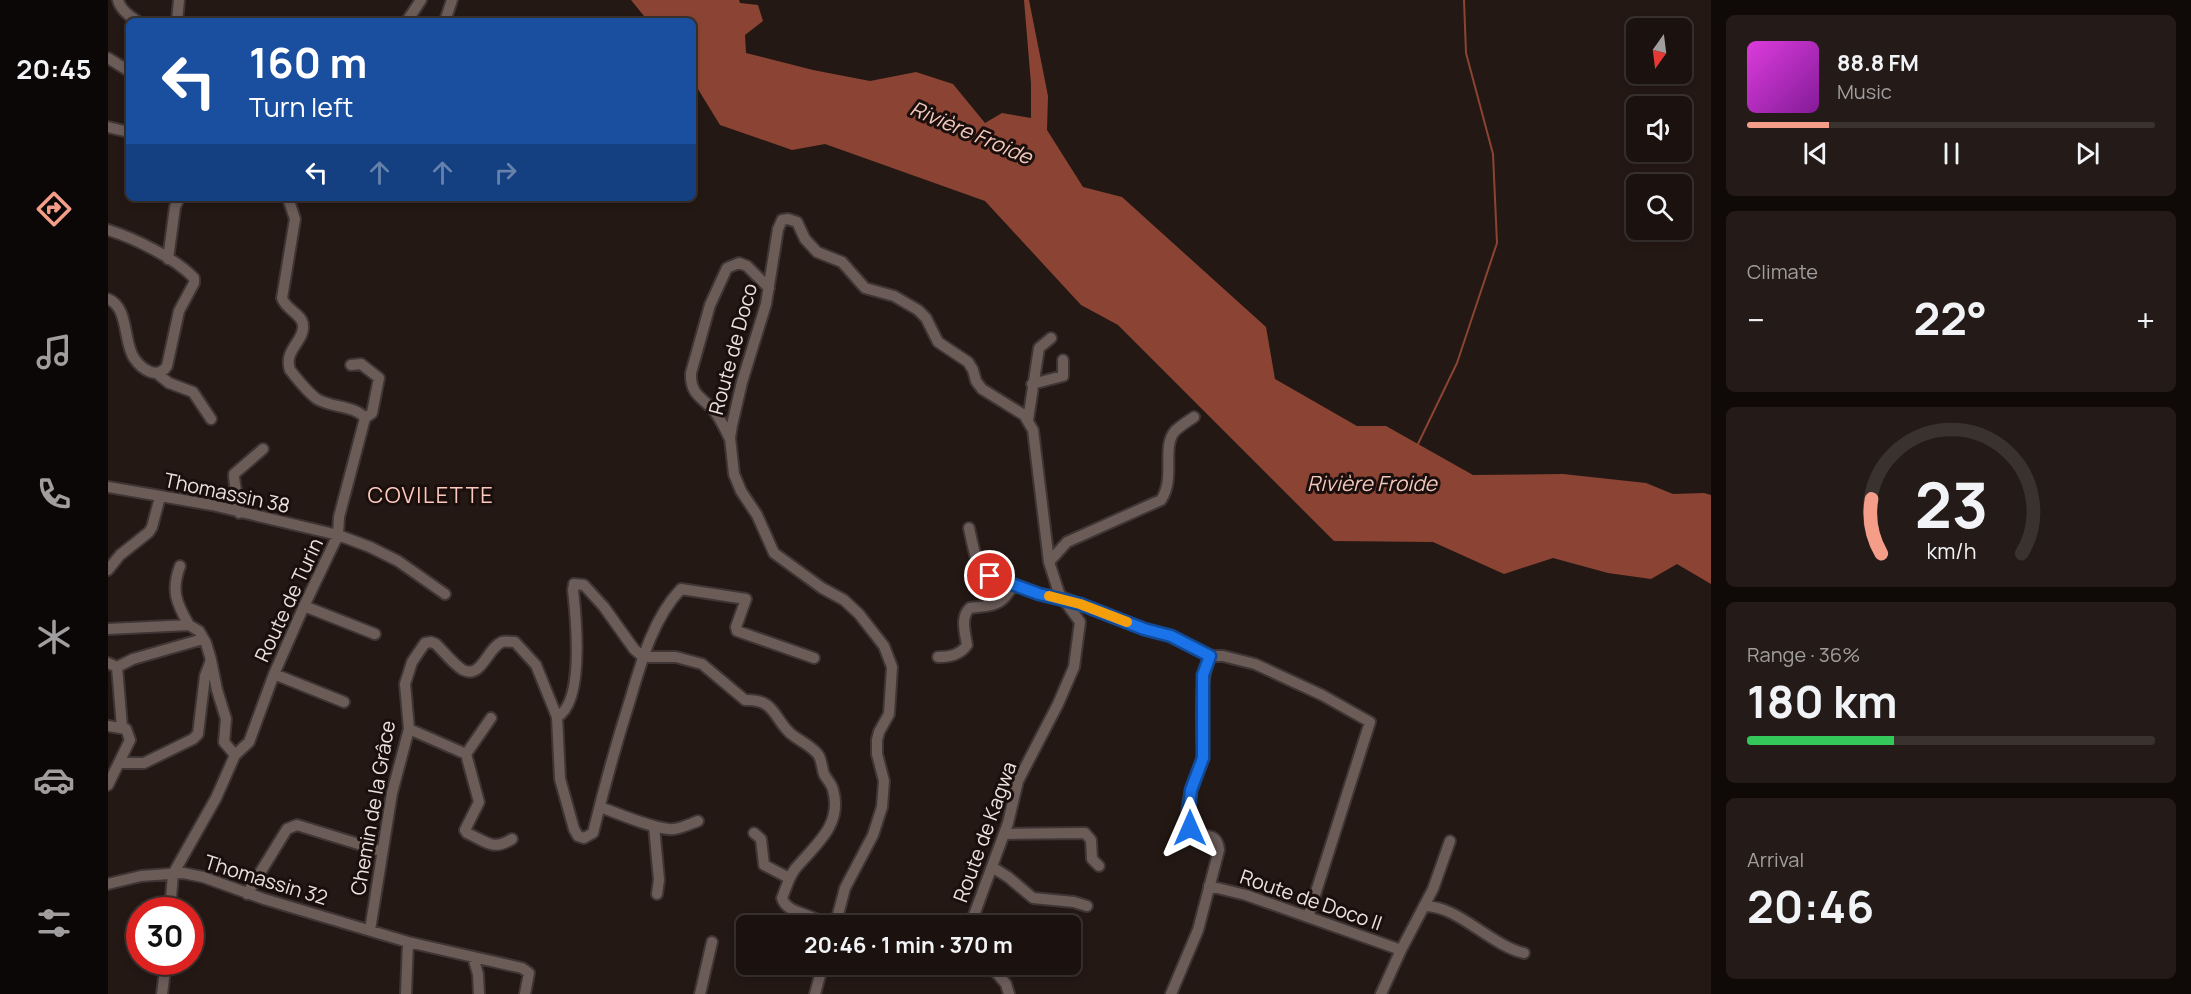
<!DOCTYPE html>
<meta charset="utf-8">
<style>
body{margin:0;font-family:Manrope,sans-serif;background:#241b18;color:#f1f3f6;height:100vh;display:flex;flex-direction:column;font-size:22px;white-space:nowrap}
*{box-sizing:border-box;margin:0}
p{font-size:20px;color:#a09e9e}
.icon{flex:none;width:33px;height:33px;fill:none;stroke:currentColor;stroke-width:2;stroke-linecap:round;stroke-linejoin:round}
.map{position:relative;flex:1;overflow:hidden}
.panel{display:flex;flex-direction:column;gap:15px;padding:15px;background:#0f0a08;width:480px}
.panel>*{flex:none}
.banner{position:absolute;left:18px;top:18px;width:570px;height:183px;border-radius:9px;box-shadow:0 3px 9px #0003,0 0 0 2px #39322f;background:#1a4fa0;color:#fff;overflow:hidden}
.needle{width:39px;rotate:194deg}
.buttons{position:absolute;left:1518px;top:18px;display:grid;gap:12px}
.buttons a{display:grid;place-items:center;width:66px;height:66px;border-radius:9px;background:#1b120f;box-shadow:0 3px 9px #0003,0 0 0 2px #39322f;font-size:30px}
.speed{position:absolute;left:18px;top:897px;display:flex;gap:12px;font-size:30px;font-weight:700;text-align:center}
.speed>*{display:grid;place-content:center;width:78px;height:78px;border-radius:50%;background:#1b120f;box-shadow:0 3px 9px #0003,0 0 0 2px #39322f;line-height:1}
.speed .limit{border:9px solid #d22;background:#fff;color:#111}
.pin{position:absolute;display:grid;place-items:center;width:51px;height:51px;color:#fff;margin:-26px;border:3px solid #fff;border-radius:50%;box-shadow:0 2px 6px #0007}
.me{position:absolute;width:66px;margin:-33px;rotate:0deg;stroke-linejoin:round;filter:drop-shadow(0 0 4px #0008)}
.turn{display:flex;align-items:center;gap:21px;height:126px;padding:0 24px;font-size:27px}
.turn .icon{width:78px;height:78px;stroke-width:2.5}
.turn b{display:block;font-size:42px;line-height:51px}
.lanes{display:flex;align-items:center;height:57px;padding:0 24px;background:#0003;justify-content:center;gap:30px;direction:ltr}
.lanes .off{opacity:.35}
.big{font-size:45px;font-weight:700;line-height:1.1}
.panel .widget{flex:1;display:flex;flex-direction:column;justify-content:center;gap:9px;min-width:0;padding:0 21px;border-radius:9px;background:#241b18}
.panel .dial{align-items:center;gap:0}
.dial svg{height:156px;overflow:visible;fill:none;stroke:#39322f;stroke-width:7;stroke-linecap:round;text-anchor:middle}
.dial text{fill:#f1f3f6;stroke:none}
.song{display:flex;align-items:center;gap:18px}
.cover{width:72px;height:72px;border-radius:9px;background:linear-gradient(135deg,hsl(300 70% 55%),hsl(290 70% 35%))}
.played{height:6px;border-radius:3px;background:linear-gradient(90deg,#f49e89 20%,#39322f 20%)}
.keys{display:flex;justify-content:space-around;direction:ltr}
.heat{display:flex;justify-content:space-between;align-items:center;font-size:33px;direction:ltr}
.charge{height:9px;border-radius:4px;background:linear-gradient(90deg,#34c759 36%,#39322f 0)}
.trip{position:absolute;left:628px;top:915px;width:345px;height:60px;border-radius:9px;background:#1b120f;box-shadow:0 3px 9px #0003,0 0 0 2px #39322f;font-weight:700;line-height:60px;text-align:center}
main{display:flex;flex:1;min-height:0}
.tab-bar{display:flex;flex-direction:column;width:108px;justify-content:space-around;align-items:center;background:#0b0706;color:#a09e9e}
.tab-bar .icon{width:42px;height:42px}
.tab-bar .on{color:#f49e89}
.tab-bar b{font-size:27px;color:#f1f3f6}
.map>svg:first-child{display:block}
</style>
<main>
<nav class="tab-bar">
<b>20:45</b>
<svg class="icon on" aria-label="directions" viewBox="0 0 24 24"><path d="M12 3l9 9-9 9-9-9zM9 14v-3h6M13 9l2 2-2 2"/></svg>
<svg class="icon" aria-label="music" viewBox="0 0 24 24"><path d="M9 18V5l10-2v13"/><circle cx="6" cy="18" r="3"/><circle cx="16" cy="16" r="3"/></svg>
<svg class="icon" aria-label="phone" viewBox="0 0 24 24"><path d="M5 4h4l2 5-3 2q2 4 5 5l2-3 5 2v4C11 20 4 13 5 4z"/></svg>
<svg class="icon" aria-label="climate" viewBox="0 0 24 24"><path d="M12 3v18M4 7l16 10M4 17L20 7"/></svg>
<svg class="icon" aria-label="car" viewBox="0 0 24 24"><path d="M5 17H2v-5l4-1 3-4h7l3 4 3 1v5h-3M9 17h6M6 11h13"/><circle cx="7" cy="17" r="2"/><circle cx="17" cy="17" r="2"/></svg>
<svg class="icon" aria-label="filters" viewBox="0 0 24 24"><path d="M4 7h16M4 17h16"/><circle cx="9" cy="7" r="2"/><circle cx="15" cy="17" r="2"/></svg>
</nav>
<div class="map">
<svg width="1603" height="994" viewBox="0 0 1603 994">
<rect width="100%" height="100%" fill="#241814"/>
<path fill="#8b4433" d="M 523,0 L 631,0 L 632,3 L 650,5 L 655,21 L 637,35 L 638,53 L 705,70 L 762,81 L 808,72 L 845,84 L 877,123 L 894,113 L 923,118 L 923,84 L 916,0 L 921,0 L 940,96 L 939,130 L 975,187 L 1014,197 L 1158,327 L 1167,379 L 1249,426 L 1278,426 L 1365,475 L 1455,474 L 1538,483 L 1565,494 L 1596,493 L 1603,495 L 1603,584 L 1569,564 L 1543,579 L 1500,573 L 1445,558 L 1396,574 L 1325,542 L 1226,541 L 1010,325 L 973,305 L 877,201 L 717,144 L 684,150 L 612,125 L 585,81 L 585,21 L 540,21 Z"/>
<g fill="none" stroke-linecap="round" stroke-linejoin="round">
<path stroke="#8b4433" stroke-width="2" d="M 1309,446 L 1349,363 L 1389,243 L 1385,154 L 1358,53 L 1356,0"/>
<defs>
<path id="minor" d="M 10,0 C 12,9 21,16 29,21
M 69,21 L 71,0
M 299,21 L 313,0
M 337,21 L 344,0
M 0,58 L 21,71
M 0,127 L 21,132
M 0,230 C 26,238 67,258 86,278 L 86,283 L 71,311 L 59,366 C 50,380 34,370 26,358 C 15,342 21,307 0,299
M 60,259 L 67,207 L 71,198
M 243,365 L 253,364 L 271,378 L 264,413 L 257,418
M 51,375 L 61,383 L 85,392 L 103,419
M 924,384 L 955,376 L 955,360
M 920,420 L 931,348 L 943,338
M 621,437 C 617,429 613,420 607,412 C 595,397 582,396 583,373 L 602,305 L 619,268 L 631,263 L 639,266 L 661,288
M 0,487 L 104,505 L 230,535 L 262,547 L 290,561 L 337,594
M 131,513 C 131,499 126,487 126,474 L 155,449
M 861,528 C 870,569 868,571 907,585
M 72,566 C 63,590 68,603 81,625
M 0,570 L 12,555 L 41,532 L 44,527 L 52,497
M 196,606 L 267,634
M 0,629 L 81,625 L 91,631 L 98,643 L 103,660 L 97,676 L 90,734 L 85,739 L 36,763 L 11,763
M 830,657 C 842,657 852,655 859,645 C 857,632 852,617 862,608 C 874,606 889,607 897,597 C 901,592 902,589 907,585 L 931,594 L 956,598 L 1036,629 L 1063,636 L 1102,656 L 1115,656 L 1147,664 L 1214,695 L 1262,722 L 1200,917
M 103,660 L 109,690 L 118,719 L 116,742 L 127,755
M 0,663 L 9,667 L 14,727
M 9,667 L 25,659 L 95,639
M 166,674 L 236,702
M 449,717 L 452,779 L 466,829 L 470,836 L 476,838 L 485,833 C 496,788 508,744 522,700 C 533,663 545,618 573,589 L 638,599 L 628,627 L 629,631 L 706,658
M 383,718 L 358,754 L 371,802 L 357,830 L 359,833 C 379,842 385,851 404,839
M 0,726 L 18,729 L 22,740 L 0,785
M 301,729 L 358,754
M 492,807 C 509,813 550,831 566,829 C 574,828 582,824 590,821
M 546,826 L 551,880 L 549,894
M 646,833 L 653,839 L 656,865 L 681,878
M 896,834 L 977,833 L 983,840 L 984,859 L 991,866
M 884,867 L 900,877 L 925,898 L 966,902 L 979,906
M 0,884 L 33,876 L 75,873 L 95,877 L 156,899 L 300,942 L 414,968 L 421,973 L 417,994
M 1101,886 L 1138,895 L 1293,950
M 139,894 L 179,829 L 189,825 L 273,851
M 1316,906 C 1349,905 1382,945 1416,953
M 62,910 L 65,874 L 108,798 L 127,755 L 141,742 L 166,674 L 196,606 L 230,535 L 231,517 L 257,418 C 246,405 224,408 209,399 C 199,392 190,380 182,370 C 175,350 197,341 195,325 C 194,314 178,310 174,298 L 187,219 L 180,198
M 727,926 L 737,888 L 765,835 L 774,807 L 776,781 L 769,754 L 769,740 L 771,732 L 781,714 L 784,667 L 776,646 L 751,614 L 736,600 L 714,588 L 666,553 L 649,515 L 633,491 L 626,474 L 622,438 L 624,425 L 634,382 L 658,304 L 670,229 L 674,220 L 680,219 L 689,222 L 697,239 L 709,252 L 734,262 L 757,288 L 786,296 L 810,310 L 818,318 L 830,342 L 860,362 L 865,370 L 868,381 L 874,389 L 916,415 L 925,430 L 941,562
M 862,926 L 900,823 L 910,781 L 950,704 L 966,667 L 972,622 L 951,593 L 941,562 L 959,542 L 1053,500 C 1068,478 1053,447 1067,431 C 1072,426 1080,421 1086,417
M 262,930 L 284,793 L 301,729 L 297,684 L 304,662 L 317,643 L 323,642 L 328,644 C 336,652 345,664 355,670 C 374,679 379,648 394,642 C 397,641 403,642 407,642 L 428,665 L 449,717 C 477,702 468,617 465,590 L 466,584 L 476,585 L 496,607 L 526,649 L 535,657 L 568,657 L 594,664 L 637,700 C 667,699 665,717 682,733 C 691,741 705,746 711,756 C 714,762 714,769 716,774 C 719,780 724,784 725,790 C 735,825 707,845 687,869 C 681,877 678,888 674,898 C 679,915 706,912 716,926
M 365,957 L 370,974 L 371,994
M 881,964 L 898,984 L 901,994
M 54,994 L 58,962
M 298,994 L 300,942
M 592,994 L 604,942
M 707,994 L 715,964
M 1063,994 L 1090,930 L 1111,850 C 1109,827 1089,842 1082,827 C 1073,808 1088,779 1094,760 C 1096,752 1094,742 1094,733 C 1094,705 1092,682 1102,656
M 1273,994 L 1293,950 L 1325,889 L 1342,841"/>
</defs>
<use href="#minor" stroke="#3e3534" stroke-width="14"/>
<use href="#minor" stroke="#6b5c58" stroke-width="10"/>
</g>
<g fill="none" stroke-linecap="round" stroke-linejoin="round">
<defs>
<path id="route" d="M 882,576 L 931,594 L 972,604 L 1036,629 L 1063,636 L 1102,656 L 1095,675 L 1095,758 L 1083,790 L 1080,818 L 1082,828"/>
</defs>
<use href="#route" stroke="#114b97" stroke-width="15"/>
<use href="#route" stroke="#1a73e8" stroke-width="10"/>
<path stroke="#f59e0b" stroke-width="10" d="M 941,596 L 972,604 L 1019,622"/>
</g>
<g text-anchor="middle" stroke-width="6" stroke-linejoin="round" paint-order="stroke">
<g font-size="20" fill="#ece3e1" stroke="#1a0f0c">
<text transform="translate(625 349) rotate(-75)" y="7">Route de Doco</text>
<text transform="translate(119 493) rotate(12)" y="7">Thomassin 38</text>
<text transform="translate(181 600) rotate(-65)" y="7">Route de Turin</text>
<text transform="translate(265 808) rotate(-80)" y="7">Chemin de la Grâce</text>
<text transform="translate(877 832) rotate(-70)" y="7">Route de Kagwa</text>
<text transform="translate(158 880) rotate(17)" y="7">Thomassin 32</text>
<text transform="translate(1203 900) rotate(19)" y="7">Route de Doco II</text>
</g>
<g font-size="21" font-style="italic" fill="#f3c8bc" stroke="#1a0f0c">
<text transform="translate(863 133) rotate(23)" y="7">Rivière Froide</text>
<text x="1264" y="491">Rivière Froide</text>
</g>
<g font-size="22" letter-spacing="1.5" fill="#fccabd" stroke="#1a0f0c">
<text x="323" y="503">COVILETTE</text>
</g>
</g>
</svg>
<div class="buttons">
<a><svg class="needle" viewBox="-14 -14 28 28"><path d="M0-13l5 13h-10z" fill="#e53935"/><path d="M0 13l5-13h-10z" fill="#a09e9e"/></svg></a>
<a><svg class="icon" aria-label="sound" viewBox="0 0 24 24"><path d="M4 9h4l5-4v14l-5-4H4zM17 9q2 3 0 6"/></svg></a>
<a><svg class="icon" aria-label="search" viewBox="0 0 24 24"><circle cx="10" cy="10" r="6"/><path d="M15 15l6 6"/></svg></a>
</div>
<div class="speed"><div class="limit">30</div></div>
<div class="pin" style="left:882px;top:576px;background:#d93025"><svg class="icon" aria-label="arrive" viewBox="0 0 24 24"><path d="M6 21V4h12l-3 4 3 4H6"/></svg></div>
<svg class="me" style="left:1082px;top:828px" viewBox="-20 -20 40 40"><path d="M0-17L14 15 0 8-14 15z" fill="#1a73e8" stroke="#fff" stroke-width="4"/></svg>
<div class="trip">20:46 · 1 min · 370 m</div>
<div class="banner">
<div class="turn"><svg class="icon" aria-label="left" viewBox="0 0 24 24"><path d="M17 20v-9H6M10 6l-5 5 5 5"/></svg><div><b>160 m</b>Turn left</div></div>
<div class="lanes"><svg class="icon" aria-label="left" viewBox="0 0 24 24"><path d="M17 20v-9H6M10 6l-5 5 5 5"/></svg><svg class="icon off" aria-label="ahead" viewBox="0 0 24 24"><path d="M12 20V5M6 11l6-6 6 6"/></svg><svg class="icon off" aria-label="ahead" viewBox="0 0 24 24"><path d="M12 20V5M6 11l6-6 6 6"/></svg><svg class="icon off" aria-label="right" viewBox="0 0 24 24"><path d="M7 20v-9h11M14 6l5 5-5 5"/></svg></div>
</div>
</div>
<section class="panel">
<div class="widget">
<div class="song"><i class="cover"></i><div><b>88.8 FM</b><p>Music</p></div></div>
<div class="played"></div>
<div class="keys"><svg class="icon" aria-label="previous" viewBox="0 0 24 24"><path d="M18 5L8 12l10 7zM5 5v14"/></svg><svg class="icon" aria-label="pause" viewBox="0 0 24 24"><path d="M8 5v14M16 5v14"/></svg><svg class="icon" aria-label="next" viewBox="0 0 24 24"><path d="M6 5l10 7-10 7zM19 5v14"/></svg></div>
</div>
<div class="widget"><p>Climate</p>
<div class="heat"><a>−</a><b class="big">22°</b><a>+</a></div>
</div>
<div class="widget dial"><svg viewBox="0 0 100 80">
<path d="M14 69A42 42 0 1 1 86 69"/>
<path d="M14 69A42 42 0 0 1 9 41" stroke="#f49e89"/>
<text x="50" y="56" font-size="32" font-weight="700">23</text>
<text x="50" y="72" font-size="11">km/h</text>
</svg></div>
<div class="widget"><p>Range · 36%</p><b class="big">180 km</b><div class="charge"></div></div>
<div class="widget"><p>Arrival</p><b class="big">20:46</b></div>
</section>
</main>
